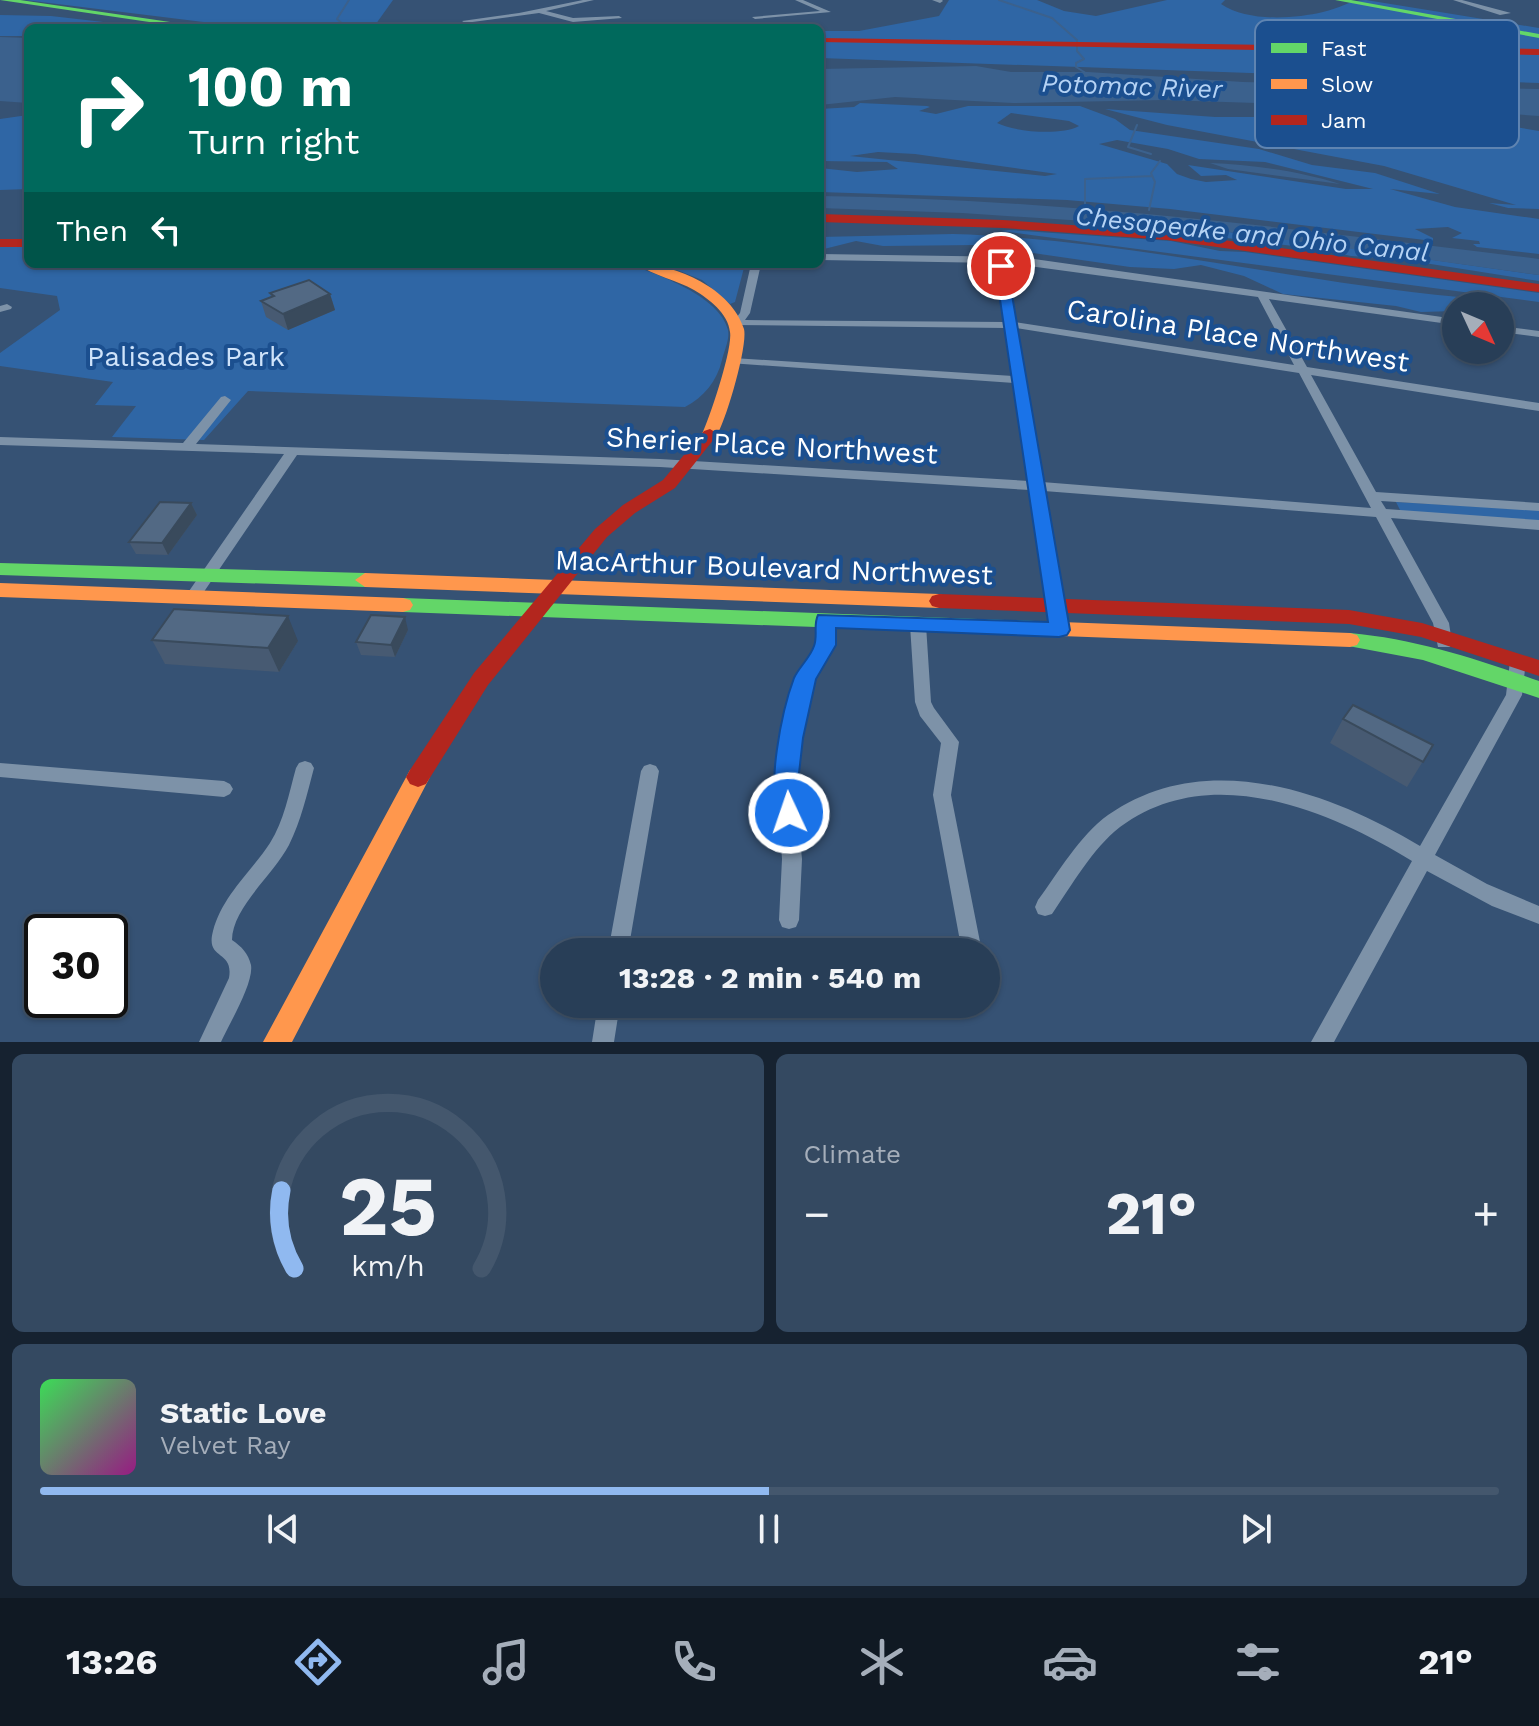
<!DOCTYPE html>
<meta charset="utf-8">
<style>
body{margin:0;font-family:"Work Sans",sans-serif;background:#344961;color:#f1f3f6;height:100vh;display:flex;flex-direction:column;font-size:30px;white-space:nowrap}
*{box-sizing:border-box;margin:0}
p{font-size:26px;color:#a5aeba}
.icon{flex:none;width:44px;height:44px;fill:none;stroke:currentColor;stroke-width:2;stroke-linecap:round;stroke-linejoin:round}
.map{position:relative;height:1042px;overflow:hidden}
.drawer{display:flex;flex-direction:column;gap:12px;padding:12px;background:#162230;flex:1}
.drawer>*{flex:none}
.banner{position:absolute;left:24px;top:24px;width:800px;height:244px;border-radius:12px;box-shadow:0 2px 6px #0004,0 0 0 2px #44576d;background:#00695c;color:#fff;overflow:hidden}
.needle{width:52px;rotate:134deg}
.buttons{position:absolute;left:1442px;top:292px;display:grid;gap:16px}
.buttons a{display:grid;place-items:center;width:72px;height:72px;border-radius:50%;background:#283e57;box-shadow:0 2px 6px #0004,0 0 0 2px #44576d;font-size:40px}
.speed{position:absolute;left:24px;top:914px;display:flex;gap:16px;font-size:40px;font-weight:700;text-align:center}
.speed>*{display:grid;place-content:center;width:104px;height:104px;border-radius:50%;background:#283e57;box-shadow:0 2px 6px #0004,0 0 0 2px #44576d;line-height:1}
.speed .limit{border:4px solid #111;border-radius:12px;background:#fff;color:#111}
.pin{position:absolute;display:grid;place-items:center;width:68px;height:68px;color:#fff;margin:-34px;border:4px solid #fff;border-radius:50%;box-shadow:0 2px 8px #0007}
.me{position:absolute;width:88px;margin:-44px;rotate:357deg;stroke-linejoin:round;filter:drop-shadow(0 0 6px #0008)}
.turn{display:flex;align-items:center;gap:28px;height:168px;padding:0 32px;font-size:36px}
.turn .icon{width:104px;height:104px;stroke-width:2.5}
.turn b{display:block;font-size:56px;line-height:68px}
.then{display:flex;align-items:center;height:76px;padding:0 32px;background:#0003;gap:16px;font-size:30px}
.big{font-size:60px;font-weight:700;line-height:1.1}
.drawer .tile{flex:1;display:flex;flex-direction:column;justify-content:center;gap:12px;min-width:0;padding:0 28px;border-radius:12px;background:#344961}
.drawer .dial{align-items:center;gap:0}
.dial svg{height:208px;overflow:visible;fill:none;stroke:#44576d;stroke-width:7;stroke-linecap:round;text-anchor:middle}
.dial text{fill:#f1f3f6;stroke:none}
.song{display:flex;align-items:center;gap:24px}
.cover{width:96px;height:96px;border-radius:12px;background:linear-gradient(135deg,hsl(130 70% 55%),hsl(310 70% 35%))}
.played{height:8px;border-radius:4px;background:linear-gradient(90deg,#90b9f0 50%,#44576d 50%)}
.keys{display:flex;justify-content:space-around;direction:ltr}
.heat{display:flex;justify-content:space-between;align-items:center;font-size:44px;direction:ltr}
.drawer .tiles{flex:1;display:grid;gap:12px;grid-template-columns:1fr 1fr}
.tile:last-child{grid-column:span 2}
.trip{position:absolute;left:540px;top:938px;width:460px;height:80px;border-radius:40px;background:#283e57;box-shadow:0 2px 6px #0004,0 0 0 2px #44576d;font-weight:700;line-height:80px;text-align:center}
.tabs{display:flex;height:128px;justify-content:space-around;align-items:center;background:#101923;color:#a5aeba}
.tabs .icon{width:56px;height:56px}
.tabs .on{color:#90b9f0}
.tabs b{font-size:36px;color:#f1f3f6}
.map>svg:first-child{display:block}
</style>
<div class="map">
<svg width="1539" height="1042" viewBox="0 0 1539 1042">
<rect width="100%" height="100%" fill="#365274"/>
<path fill="#2f66a5" fill-rule="evenodd" d="M 25,0 L 393,0 L 373,28 L 252,28 Z
M 949,0 L 1037,0 L 1064,11 L 1096,16 L 1167,0 L 1225,0 L 1221,4 C 1248,22 1293,19 1323,12 C 1339,9 1349,0 1366,0 L 1539,28 L 1539,83 L 820,58 L 820,31 L 859,31 L 939,16 Z
M 0,15 L 51,16 L 156,28 L 28,28 L 28,36 L 0,36 Z
M 860,103 L 927,106 L 930,107 L 919,111 L 936,114 L 968,106 L 1080,106 L 1115,119 L 1130,130 L 1259,149 L 1312,165 L 1375,173 L 1440,194 L 1390,189 L 1455,207 L 1539,219 L 1539,254 L 1477,247 L 1473,244 L 1480,244 L 1479,241 L 1452,238 L 1462,233 L 1448,227 L 1415,229 L 1433,238 L 1433,241 L 1170,209 L 1067,200 L 820,192 L 820,168 L 857,172 L 898,169 L 887,162 L 820,161 L 820,109 L 854,107 ZM 1011,113 L 1069,121 L 1079,126 C 1061,136 1015,132 997,123 ZM 1117,140 L 1168,149 L 1199,159 L 1265,162 L 1373,189 L 1346,189 L 1188,165 L 1201,176 L 1226,175 L 1237,180 L 1206,182 L 1191,179 L 1177,174 L 1167,164 L 1099,144 ZM 878,152 L 915,154 L 1057,174 L 1045,176 L 850,156 Z
M 1105,109 L 1215,117 L 1455,117 L 1539,131 L 1539,209 L 1508,208 L 1489,203 L 1516,205 L 1384,166 L 1167,125 Z
M 28,115 L 28,189 L 0,190 L 0,119 Z
M 1159,225 C 1286,236 1412,258 1539,275 L 1539,281 L 1399,259 L 1351,256 L 1319,249 L 1160,230 Z
M 1009,230 L 1171,241 L 1220,251 L 1245,252 L 1539,293 L 1539,302 L 1001,231 Z
M 953,234 C 1124,239 1290,281 1459,297 L 1458,302 L 1462,306 L 1456,306 L 1456,311 L 1421,312 L 1396,306 L 1283,294 L 1244,276 L 1201,265 L 1174,269 L 1130,267 L 977,245 L 883,246 L 856,241 L 820,250 L 820,237 Z
M 0,245 L 28,246 L 28,264 L 628,264 C 657,274 720,296 728,330 C 730,339 724,351 722,360 C 717,381 704,397 685,407 L 248,391 L 204,440 L 112,437 L 136,406 L 95,405 L 113,382 L 0,366 L 0,353 L 60,310 L 57,296 L 0,288 Z
M 662,264 L 745,264 L 735,302 L 730,304 L 702,280 Z
M 1396,502 L 1539,510 L 1539,522 L 1402,514 Z"/>
<path fill="#3b618d" d="M 0,37 L 28,38 L 28,103 L 0,101 Z
M 976,66 L 1011,72 L 1088,72 L 1243,82 L 1539,89 L 1539,116 L 1440,109 L 1163,100 L 1013,103 L 895,97 L 820,105 L 820,69 Z
M 1210,163 C 1253,165 1300,171 1340,184 L 1228,169 Z
M 820,196 C 1062,199 1300,229 1539,259 L 1539,275 L 1209,229 L 962,213 L 820,208 Z"/>
<g fill="none" stroke-linecap="round" stroke-linejoin="round">
<path stroke="#3b618d" stroke-width="2" d="M 999,0 L 1052,18 L 1077,40 L 1077,51 L 1084,59 L 1076,63 L 1076,67 L 1089,75
M 341,28 L 344,25 L 337,19 L 349,0
M 1137,125 L 1128,147 L 1151,154
M 1085,204 L 1085,179 L 1152,176
M 1149,210 L 1155,182 L 1151,173 L 1160,161"/>
<path fill="#7d92a8" fill-rule="evenodd" d="M 583,0 L 594,0 L 546,11 L 573,18 L 619,16 L 622,18 L 573,22 L 539,13 L 465,23 L 462,21 L 519,13 Z
M 795,0 L 803,0 L 831,12 L 755,19 L 752,17 L 820,11 Z
M 932,0 L 942,0 L 943,1 L 940,3 Z
M 1453,0 L 1462,0 L 1511,13 L 1500,15 Z
M 820,254 L 1020,257 L 1456,319 L 1456,325 L 1269,299 L 1307,367 L 1539,403 L 1539,411 L 1311,375 L 1376,492 L 1539,503 L 1539,511 L 1381,501 L 1386,509 L 1539,520 L 1539,530 L 1391,518 L 1449,623 L 1452,643 L 1450,647 L 1438,647 L 1433,623 L 1376,517 L 1044,491 L 1067,630 L 1065,634 L 1053,634 L 1051,630 L 1030,490 L 660,467 L 297,455 L 197,602 L 187,602 L 184,598 L 187,594 L 284,454 L 0,445 L 0,437 L 183,443 L 221,397 L 225,396 L 231,400 L 196,444 L 660,459 L 1029,481 L 1014,383 L 729,363 L 729,359 L 733,358 L 1013,376 L 1006,328 L 733,325 L 732,323 L 740,313 L 751,264 L 761,264 L 750,313 L 745,320 L 1005,322 L 996,263 L 820,260 ZM 1006,263 L 1258,297 L 1294,365 L 1015,322 ZM 1016,328 L 1299,373 L 1371,508 L 1042,482 Z
M 7,304 L 12,307 L 11,309 L 0,312 L 0,306 Z
M 1500,326 L 1539,331 L 1539,337 L 1500,332 Z
M 826,615 L 832,617 L 834,621 L 833,645 L 811,683 L 797,756 L 795,790 L 802,859 L 799,920 L 796,927 L 789,929 L 782,927 L 779,920 L 782,859 L 777,790 L 779,756 L 795,683 L 817,645 L 818,621 L 820,617 Z
M 918,619 L 924,621 L 926,625 L 931,702 L 934,708 L 959,742 L 951,795 L 982,952 L 962,952 L 933,795 L 941,743 L 920,716 L 915,702 L 910,625 L 912,621 Z
M 1518,655 L 1524,657 L 1526,661 L 1522,695 L 1435,855 L 1487,884 L 1539,906 L 1539,924 L 1492,906 L 1427,871 L 1334,1042 L 1311,1042 L 1412,861 C 1328,810 1210,760 1120,827 C 1092,849 1072,885 1052,914 L 1045,916 L 1038,914 L 1035,907 L 1038,900 C 1059,872 1079,836 1108,815 C 1205,747 1328,791 1420,846 L 1506,695 L 1510,661 L 1512,657 Z
M 305,761 L 311,763 L 314,768 C 307,794 301,821 289,845 C 274,874 232,908 232,940 C 242,947 248,953 251,965 C 254,983 229,1024 221,1042 L 199,1042 L 229,978 C 234,949 205,961 213,931 C 222,896 251,872 270,843 C 284,821 289,793 296,768 L 299,763 Z
M 0,763 L 224,781 L 230,784 L 233,789 L 230,794 L 224,797 L 0,777 Z
M 650,764 L 656,766 L 659,771 L 628,952 L 608,952 L 641,771 L 644,766 Z
M 598,1004 L 620,1004 L 614,1042 L 592,1042 Z"/>
<path fill="#63d668" fill-rule="evenodd" d="M 0,0 L 20,0 L 211,28 L 190,28 Z
M 1335,0 L 1351,0 L 1539,34 L 1539,38 Z
M 0,563 L 365,573 L 375,580 L 365,587 L 0,575 Z
M 403,598 L 1035,621 L 1042,623 L 1045,628 L 1042,633 L 1035,635 L 403,612 L 396,610 L 393,605 L 396,600 Z
M 1350,633 C 1416,639 1477,659 1539,681 L 1539,698 L 1423,660 L 1343,645 L 1340,640 L 1343,635 Z"/>
<path fill="#ff974d" fill-rule="evenodd" d="M 638,264 C 676,264 732,289 744,329 C 748,346 726,421 716,437 L 704,437 L 702,434 C 710,417 733,348 730,332 C 728,313 709,299 694,290 C 677,280 653,276 638,264 Z
M 365,573 L 939,594 L 946,596 L 949,601 L 946,606 L 939,608 L 365,587 L 355,580 Z
M 0,583 L 403,598 L 410,600 L 413,605 L 410,610 L 403,612 L 0,597 Z
M 1035,621 L 1350,633 L 1357,635 L 1360,640 L 1357,645 L 1350,647 L 1035,635 L 1028,633 L 1025,628 L 1028,623 Z
M 418,767 L 426,770 L 430,777 L 292,1042 L 263,1042 L 410,770 Z"/>
<path fill="#b3261e" fill-rule="evenodd" d="M 820,38 L 1539,49 L 1539,55 L 820,42 Z
M 820,214 L 1003,220 L 1167,232 L 1539,284 L 1539,292 L 1167,240 L 1003,228 L 820,222 Z
M 0,239 L 28,239 L 28,247 L 0,247 Z
M 710,429 L 718,434 L 675,488 L 635,513 L 607,537 L 488,685 L 426,784 L 418,787 L 410,784 L 406,777 L 410,770 L 474,673 L 595,529 L 623,505 L 663,480 L 704,431 Z
M 939,594 L 1349,610 L 1422,623 L 1539,660 L 1539,676 L 1421,637 L 1349,624 L 939,608 L 932,606 L 929,601 L 932,596 Z"/>
</g>
<path fill="#475a72" d="M 270,293 L 330,294 L 335,310 L 288,330 L 266,317 L 261,301 L 271,297 Z
M 191,503 L 197,515 L 168,555 L 136,554 L 129,542 Z
M 408,630 L 395,657 L 361,655 L 356,642 Z
M 152,640 L 298,641 L 279,672 L 165,664 Z
M 1343,719 L 1433,745 L 1407,787 L 1330,743 Z"/>
<path fill="#394a5c" d="M 330,294 L 335,310 L 288,330 L 283,314 Z
M 191,503 L 197,515 L 168,555 L 162,543 Z
M 288,616 L 298,641 L 279,672 L 268,648 Z
M 405,617 L 408,630 L 395,657 L 391,645 Z"/>
<path fill="#526984" stroke="#394a5c" stroke-width="2" d="M 309,280 L 330,294 L 283,314 L 261,301 L 274,296 L 270,293 Z
M 160,502 L 191,503 L 162,543 L 129,542 Z
M 174,609 L 288,616 L 268,648 L 152,640 Z
M 371,615 L 405,617 L 391,645 L 356,642 Z
M 1353,705 L 1433,745 L 1423,762 L 1343,719 Z"/>
<path fill="#1a73e8" stroke="#114b97" stroke-width="2" d="M 1001,262 L 1007,266 L 1070,630 L 1067,635 L 1059,637 L 836,628 L 836,645 L 816,679 L 803,738 L 798,782 L 801,813 L 797,821 L 789,824 L 780,821 C 765,790 782,710 794,678 C 799,667 810,658 814,646 C 818,636 813,625 818,615 L 1048,622 L 995,266 Z"/>
<g text-anchor="middle" stroke-width="8" stroke-linejoin="round" paint-order="stroke">
<g font-size="26" font-style="italic" fill="#b5d3f5" stroke="#1b4f8f">
<text transform="translate(1132 86) rotate(2)" y="9">Potomac River</text>
<text transform="translate(1252 234) rotate(6)" y="9">Chesapeake and Ohio Canal</text>
</g>
<g font-size="28" fill="#fff" stroke="#1b4f8f">
<text transform="translate(1238 335) rotate(9)" y="10">Carolina Place Northwest</text>
<text transform="translate(772 445) rotate(3)" y="10">Sherier Place Northwest</text>
<text transform="translate(774 567) rotate(2)" y="10">MacArthur Boulevard Northwest</text>
</g>
<g font-size="28" fill="#cfe3fa" stroke="#1b4f8f">
<text x="186" y="366">Palisades Park</text>
</g>
</g>
<rect x="1255" y="20" width="264" height="128" rx="12" fill="#1b4f8f" stroke="#5f84b1" stroke-width="2"/>
<rect x="1271" y="43" width="36" height="10" fill="#63d668"/>
<rect x="1271" y="79" width="36" height="10" fill="#ff974d"/>
<rect x="1271" y="115" width="36" height="10" fill="#b3261e"/>
<g font-size="22" fill="#fff">
<text x="1321" y="56">Fast</text>
<text x="1321" y="92">Slow</text>
<text x="1321" y="128">Jam</text>
</g>
</svg>
<div class="buttons">
<a><svg class="needle" viewBox="-14 -14 28 28"><path d="M0-13l5 13h-10z" fill="#e53935"/><path d="M0 13l5-13h-10z" fill="#a5aeba"/></svg></a>
</div>
<div class="speed"><div class="limit">30</div></div>
<div class="pin" style="left:1001px;top:266px;background:#d93025"><svg class="icon" aria-label="arrive" viewBox="0 0 24 24"><path d="M6 21V4h12l-3 4 3 4H6"/></svg></div>
<svg class="me" style="left:789px;top:813px" viewBox="-20 -20 40 40"><circle r="17" fill="#1a73e8" stroke="#fff" stroke-width="3"/><path d="M0-11L8 9 0 5-8 9z" fill="#fff"/></svg>
<div class="trip">13:28 · 2 min · 540 m</div>
<div class="banner">
<div class="turn"><svg class="icon" aria-label="right" viewBox="0 0 24 24"><path d="M7 20v-9h11M14 6l5 5-5 5"/></svg><div><b>100 m</b>Turn right</div></div>
<div class="then">Then<svg class="icon" aria-label="left" viewBox="0 0 24 24"><path d="M17 20v-9H6M10 6l-5 5 5 5"/></svg></div>
</div>
</div>
<section class="drawer">
<div class="tiles">
<div class="tile dial"><svg viewBox="0 0 100 80">
<path d="M14 69A42 42 0 1 1 86 69"/>
<path d="M14 69A42 42 0 0 1 9 39" stroke="#90b9f0"/>
<text x="50" y="56" font-size="32" font-weight="700">25</text>
<text x="50" y="72" font-size="11">km/h</text>
</svg></div>
<div class="tile"><p>Climate</p>
<div class="heat"><a>−</a><b class="big">21°</b><a>+</a></div>
</div>
<div class="tile">
<div class="song"><i class="cover"></i><div><b>Static Love</b><p>Velvet Ray</p></div></div>
<div class="played"></div>
<div class="keys"><svg class="icon" aria-label="previous" viewBox="0 0 24 24"><path d="M18 5L8 12l10 7zM5 5v14"/></svg><svg class="icon" aria-label="pause" viewBox="0 0 24 24"><path d="M8 5v14M16 5v14"/></svg><svg class="icon" aria-label="next" viewBox="0 0 24 24"><path d="M6 5l10 7-10 7zM19 5v14"/></svg></div>
</div>
</div>
</section>
<nav class="tabs">
<b>13:26</b>
<svg class="icon on" aria-label="directions" viewBox="0 0 24 24"><path d="M12 3l9 9-9 9-9-9zM9 14v-3h6M13 9l2 2-2 2"/></svg>
<svg class="icon" aria-label="music" viewBox="0 0 24 24"><path d="M9 18V5l10-2v13"/><circle cx="6" cy="18" r="3"/><circle cx="16" cy="16" r="3"/></svg>
<svg class="icon" aria-label="phone" viewBox="0 0 24 24"><path d="M5 4h4l2 5-3 2q2 4 5 5l2-3 5 2v4C11 20 4 13 5 4z"/></svg>
<svg class="icon" aria-label="climate" viewBox="0 0 24 24"><path d="M12 3v18M4 7l16 10M4 17L20 7"/></svg>
<svg class="icon" aria-label="car" viewBox="0 0 24 24"><path d="M5 17H2v-5l4-1 3-4h7l3 4 3 1v5h-3M9 17h6M6 11h13"/><circle cx="7" cy="17" r="2"/><circle cx="17" cy="17" r="2"/></svg>
<svg class="icon" aria-label="filters" viewBox="0 0 24 24"><path d="M4 7h16M4 17h16"/><circle cx="9" cy="7" r="2"/><circle cx="15" cy="17" r="2"/></svg>
<b>21°</b>
</nav>
